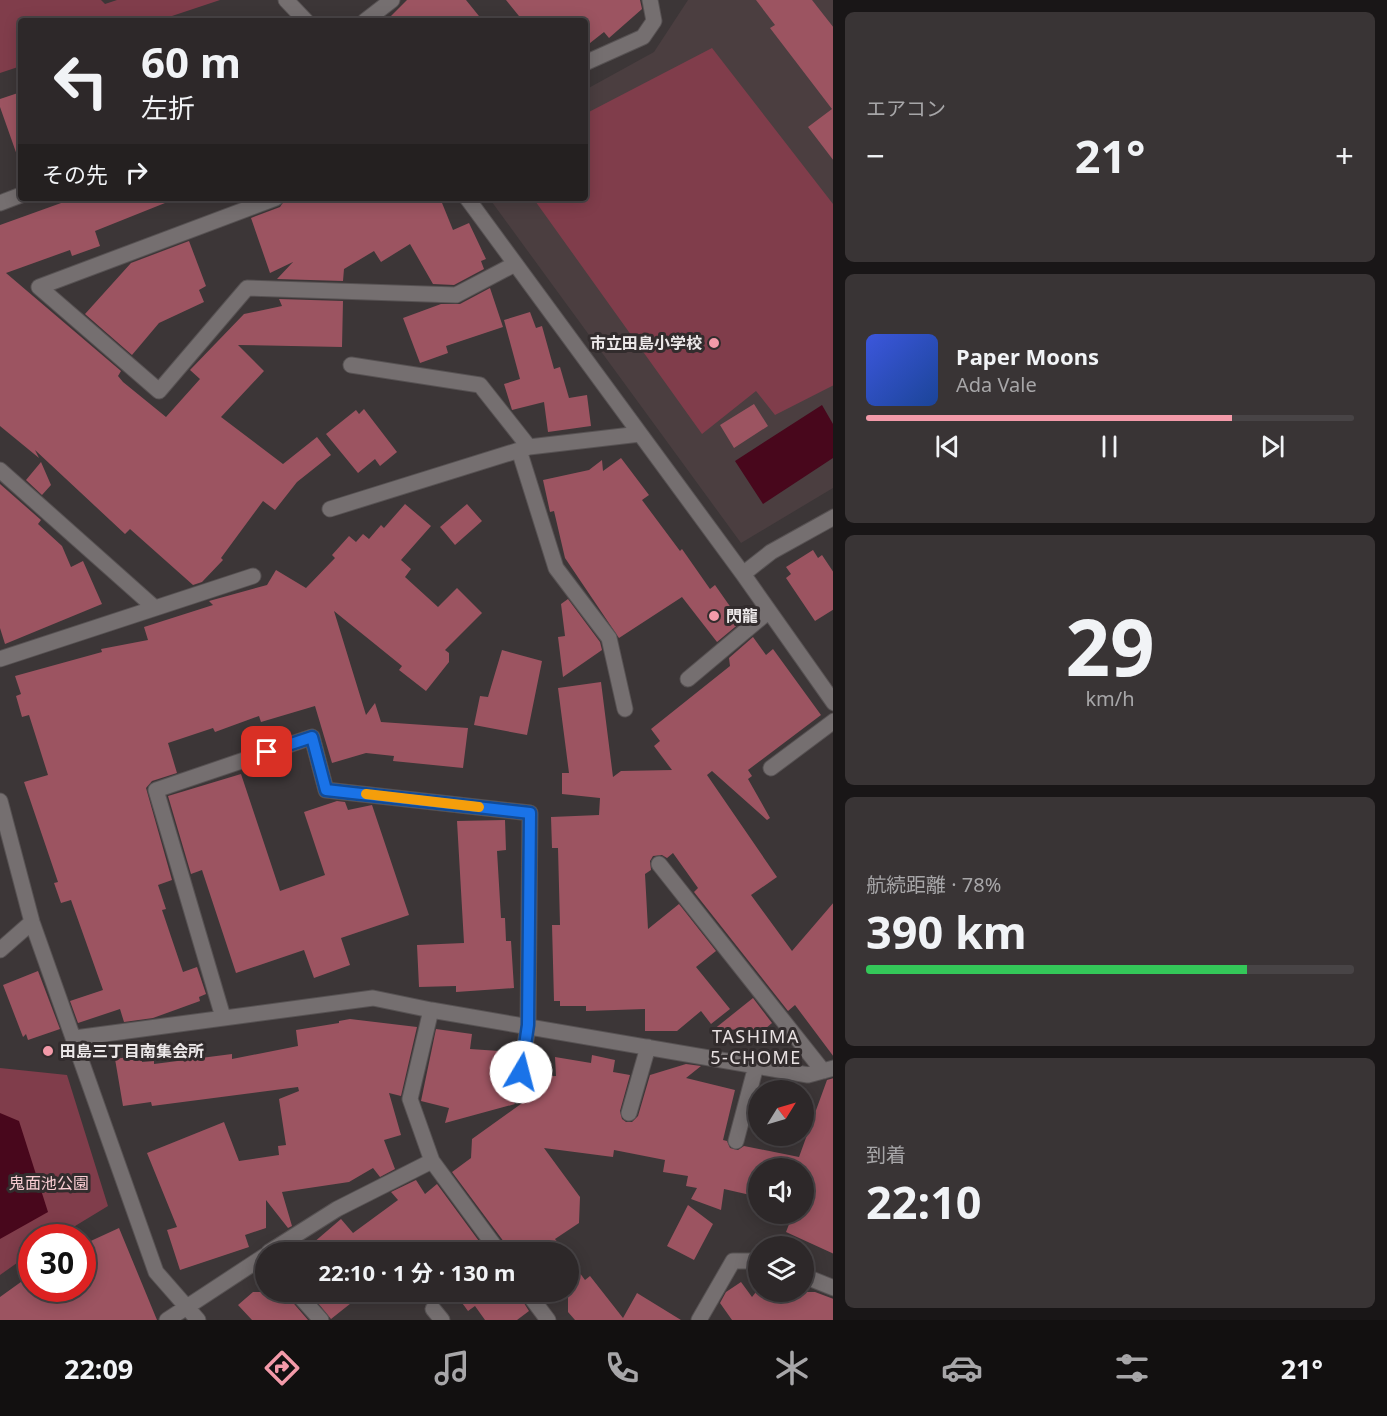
<!DOCTYPE html>
<html lang="ja">
<meta charset="utf-8">
<style>
body{margin:0;font-family:"Noto Sans","Noto Sans JP",sans-serif;background:#393435;color:#f1f3f6;height:100vh;display:flex;flex-direction:column;font-size:22px;white-space:nowrap}
*{box-sizing:border-box;margin:0}
p{font-size:20px;color:#a7a6a8}
.icon{flex:none;width:33px;height:33px;fill:none;stroke:currentColor;stroke-width:2;stroke-linecap:round;stroke-linejoin:round}
.map{position:relative;flex:1;overflow:hidden}
.details{display:flex;flex-direction:column;gap:12px;padding:12px;background:#191617;width:554px}
.details>*{flex:none}
.guide{position:absolute;left:18px;top:18px;width:570px;height:183px;border-radius:6px;box-shadow:0 3px 15px #0003,0 0 0 2px #484446;background:#2d2829;color:#f1f3f6;overflow:hidden}
.needle{width:39px;rotate:53deg}
.tools{position:absolute;left:748px;top:1080px;display:grid;gap:12px}
.tools a{display:grid;place-items:center;width:66px;height:66px;border-radius:50%;background:#2d2829;box-shadow:0 3px 15px #0003,0 0 0 2px #484446;font-size:30px}
.speed{position:absolute;left:18px;top:1224px;display:flex;gap:12px;font-size:30px;font-weight:700;text-align:center}
.speed>*{display:grid;place-content:center;width:78px;height:78px;border-radius:50%;background:#2d2829;box-shadow:0 3px 15px #0003,0 0 0 2px #484446;line-height:1}
.speed .limit{border:9px solid #d22;background:#fff;color:#111}
.pin{position:absolute;display:grid;place-items:center;width:51px;height:51px;color:#fff;margin:-26px;border-radius:12px;box-shadow:0 3px 9px #0006}
.me{position:absolute;width:66px;margin:-33px;rotate:8deg;stroke-linejoin:round;filter:drop-shadow(0 0 4px #0008)}
.turn{display:flex;align-items:center;gap:21px;height:126px;padding:0 24px;font-size:27px}
.turn .icon{width:78px;height:78px;stroke-width:2.5}
.turn b{display:block;font-size:42px;line-height:51px}
.then{display:flex;align-items:center;height:57px;padding:0 24px;background:#0003;gap:12px;font-size:22px}
.big{font-size:45px;font-weight:700;line-height:1.1}
.details .tile{flex:1;display:flex;flex-direction:column;justify-content:center;gap:9px;min-width:0;padding:0 21px;border-radius:9px;background:#393435}
.details .dial{align-items:center;gap:0}
.dial b{font-size:78px;line-height:1}
.song{display:flex;align-items:center;gap:18px}
.cover{width:72px;height:72px;border-radius:9px;background:linear-gradient(135deg,hsl(230 70% 55%),hsl(220 70% 35%))}
.played{height:6px;border-radius:3px;background:linear-gradient(90deg,#f39aa9 75%,#484446 75%)}
.keys{display:flex;justify-content:space-around;direction:ltr}
.heat{display:flex;justify-content:space-between;align-items:center;font-size:33px;direction:ltr}
.charge{height:9px;border-radius:4px;background:linear-gradient(90deg,#34c759 78%,#484446 0)}
.trip{position:absolute;left:255px;top:1242px;width:324px;height:60px;border-radius:30px;background:#2d2829;box-shadow:0 3px 15px #0003,0 0 0 2px #484446;font-weight:700;line-height:60px;text-align:center}
.dock{display:flex;height:96px;justify-content:space-around;align-items:center;background:#121010;color:#a7a6a8}
.dock .icon{width:42px;height:42px}
.dock .selected{color:#f39aa9}
.dock b{font-size:27px;color:#f1f3f6}
main{display:flex;flex:1;min-height:0}
.map>svg:first-child{display:block}
</style>
<main>
<div class="map">
<svg width="834" height="1320" viewBox="0 0 834 1320">
<rect width="100%" height="100%" fill="#3c3637"/>
<path fill="#4b3e40" d="M 688,0 L 833,0 L 833,488 L 741,543 L 489,198 L 585,198 L 585,90 L 654,52 Z"/>
<path fill="#803d4b" d="M 0,0 L 101,0 L 105,4 L 117,0 L 220,0 L 157,21 L 21,21 L 21,66 L 0,73 Z
M 712,48 L 833,204 L 834,385 L 775,415 L 756,391 L 702,434 L 533,198 L 585,198 L 585,114 Z
M 0,1068 L 67,1075 L 108,1206 L 57,1237 L 32,1238 L 31,1253 L 0,1275 Z"/>
<path fill="#48071c" d="M 822,405 L 833,424 L 833,458 L 763,504 L 735,461 Z
M 0,1113 L 19,1121 L 48,1212 L 0,1239 Z"/>
<path fill="#9c5461" d="M 407,0 L 466,0 L 483,21 L 386,21 Z
M 506,0 L 640,0 L 642,9 L 609,38 L 604,32 L 585,47 L 585,21 L 523,21 Z
M 756,0 L 812,0 L 834,28 L 834,161 L 808,127 L 832,109 L 770,28 L 775,25 Z
M 21,92 L 21,157 L 18,158 L 0,107 L 0,99 Z
M 75,198 L 175,199 L 95,231 L 100,246 L 72,256 L 70,250 L 6,273 L 121,371 L 118,376 L 123,382 L 166,417 L 200,379 L 190,370 L 244,314 L 282,306 L 279,299 L 343,301 L 342,347 L 238,345 L 264,371 L 221,417 L 283,464 L 317,437 L 331,455 L 297,482 L 275,510 L 263,501 L 221,558 L 223,560 L 202,582 L 193,585 L 130,529 L 125,534 L 35,450 L 39,458 L 0,426 L 0,225 Z
M 286,198 L 440,198 L 453,230 L 469,223 L 486,259 L 481,261 L 484,269 L 454,285 L 433,284 L 410,244 L 381,262 L 374,251 L 344,269 L 343,281 L 277,279 L 293,262 L 270,273 L 251,218 L 280,207 Z
M 189,241 L 206,286 L 199,290 L 204,302 L 159,323 L 132,355 L 85,314 L 131,263 Z
M 490,288 L 503,327 L 446,346 L 448,353 L 420,363 L 403,318 L 441,304 L 460,304 Z
M 530,312 L 536,328 L 542,326 L 554,369 L 560,367 L 569,398 L 587,395 L 591,426 L 548,432 L 544,402 L 512,410 L 504,384 L 520,379 L 504,320 Z
M 754,404 L 768,426 L 734,448 L 720,425 Z
M 364,409 L 397,452 L 380,466 L 375,459 L 358,473 L 326,434 L 356,410 L 359,414 Z
M 621,458 L 649,495 L 642,500 L 680,551 L 682,549 L 710,589 L 715,585 L 741,622 L 717,642 L 682,597 L 619,638 L 565,558 L 554,511 L 550,512 L 543,480 L 589,470 L 602,460 L 603,471 Z
M 41,462 L 51,485 L 42,495 L 26,480 Z
M 0,484 L 41,520 L 38,524 L 62,546 L 71,567 L 83,561 L 102,604 L 5,644 L 0,628 Z
M 405,504 L 431,526 L 401,560 L 411,569 L 405,577 L 438,607 L 457,588 L 482,613 L 445,650 L 449,653 L 449,662 L 426,691 L 399,670 L 402,666 L 334,611 L 366,715 L 375,703 L 381,722 L 468,728 L 463,768 L 393,761 L 394,756 L 366,753 L 332,763 L 315,706 L 261,722 L 259,716 L 215,732 L 213,728 L 168,743 L 177,773 L 152,781 L 146,788 L 172,880 L 158,885 L 166,909 L 162,910 L 183,972 L 197,967 L 206,994 L 199,997 L 200,1001 L 153,1018 L 124,1022 L 120,1009 L 78,1023 L 70,1001 L 103,990 L 71,900 L 61,903 L 54,883 L 58,882 L 24,782 L 48,775 L 29,715 L 22,717 L 16,696 L 21,694 L 15,676 L 102,652 L 101,649 L 148,640 L 144,627 L 213,605 L 209,601 L 267,585 L 276,570 L 306,588 L 335,558 L 332,555 L 349,536 L 356,542 L 363,534 L 369,539 L 381,525 L 384,528 Z
M 467,504 L 482,521 L 455,545 L 440,527 Z
M 813,550 L 818,558 L 822,555 L 834,573 L 834,609 L 815,621 L 786,578 L 791,574 L 786,567 Z
M 568,599 L 600,642 L 602,650 L 563,677 L 558,637 L 565,636 L 561,604 Z
M 753,637 L 766,655 L 773,649 L 821,715 L 748,770 L 752,776 L 748,779 L 770,818 L 767,820 L 712,771 L 707,775 L 777,877 L 751,895 L 792,951 L 834,902 L 834,1057 L 795,1005 L 788,1011 L 694,892 L 698,888 L 673,853 L 667,858 L 662,855 L 653,856 L 650,861 L 651,870 L 645,874 L 648,929 L 679,904 L 716,951 L 696,967 L 730,1009 L 711,1024 L 701,1011 L 677,1031 L 645,1031 L 645,1009 L 586,1011 L 586,1006 L 560,1006 L 560,1001 L 554,1001 L 552,925 L 560,925 L 558,848 L 552,848 L 551,817 L 599,815 L 600,798 L 562,794 L 562,773 L 569,773 L 558,688 L 601,682 L 613,777 L 621,771 L 672,770 L 654,746 L 660,741 L 651,729 L 730,666 L 729,658 Z
M 502,650 L 542,661 L 527,735 L 474,725 L 480,696 L 488,697 Z
M 241,774 L 280,891 L 325,875 L 304,812 L 337,801 L 345,802 L 348,810 L 372,805 L 409,915 L 341,938 L 350,965 L 314,978 L 304,950 L 236,973 L 202,870 L 191,874 L 168,796 Z
M 505,820 L 506,850 L 497,851 L 501,918 L 505,918 L 506,941 L 511,941 L 514,988 L 456,992 L 456,986 L 419,987 L 417,945 L 464,943 L 457,821 Z
M 38,971 L 60,1029 L 28,1040 L 26,1034 L 23,1037 L 3,985 Z
M 753,998 L 772,1023 L 765,1029 L 713,1030 Z
M 350,1019 L 417,1027 L 401,1096 L 389,1093 L 401,1135 L 384,1140 L 395,1169 L 380,1177 L 373,1168 L 349,1182 L 282,1192 L 292,1226 L 288,1228 L 266,1200 L 266,1228 L 245,1235 L 249,1247 L 180,1270 L 167,1230 L 177,1227 L 147,1153 L 224,1122 L 239,1161 L 279,1155 L 278,1146 L 286,1145 L 279,1099 L 299,1091 L 298,1087 L 152,1106 L 151,1102 L 123,1106 L 115,1059 L 141,1055 L 142,1062 L 154,1061 L 154,1064 L 232,1054 L 232,1059 L 298,1046 L 296,1030 L 339,1023 L 339,1021 Z
M 436,1029 L 472,1034 L 470,1049 L 514,1052 L 508,1094 L 515,1104 L 445,1123 L 449,1108 L 421,1101 Z
M 592,1055 L 615,1060 L 613,1072 L 630,1075 L 620,1111 L 622,1119 L 626,1122 L 632,1122 L 638,1116 L 650,1075 L 686,1064 L 701,1066 L 686,1078 L 735,1090 L 723,1140 L 727,1141 L 730,1148 L 738,1150 L 744,1146 L 799,1157 L 827,1080 L 834,1078 L 834,1254 L 786,1232 L 793,1214 L 804,1214 L 804,1168 L 759,1168 L 759,1197 L 724,1189 L 721,1210 L 691,1199 L 697,1188 L 686,1186 L 688,1176 L 663,1172 L 665,1160 L 614,1150 L 613,1157 L 544,1148 L 580,1197 L 579,1223 L 555,1239 L 565,1252 L 509,1252 L 507,1246 L 452,1172 L 471,1158 L 472,1139 L 525,1101 L 530,1077 L 556,1076 L 555,1057 L 591,1063 Z
M 416,1180 L 425,1194 L 437,1184 L 487,1252 L 422,1252 L 414,1241 L 399,1252 L 309,1252 L 306,1249 L 341,1219 L 353,1233 L 398,1200 L 391,1192 Z
M 688,1205 L 713,1224 L 694,1260 L 667,1246 Z
M 119,1228 L 157,1320 L 0,1320 L 0,1297 L 32,1274 L 32,1288 L 82,1288 L 82,1245 Z
M 568,1257 L 585,1280 L 590,1276 L 623,1318 L 637,1293 L 681,1320 L 575,1320 L 568,1312 Z
M 741,1282 L 752,1297 L 756,1292 L 815,1292 L 834,1299 L 834,1320 L 732,1320 L 720,1303 L 726,1292 Z
M 253,1292 L 287,1292 L 289,1298 L 308,1320 L 252,1320 L 238,1305 Z
M 309,1292 L 365,1292 L 331,1319 Z
M 454,1292 L 517,1292 L 529,1311 L 517,1320 L 485,1320 L 475,1306 L 468,1311 Z"/>
<g fill="none" stroke-linecap="round" stroke-linejoin="round">
<defs>
<path id="minor" d="M 286,0 L 306,21
M 365,21 L 392,0
M 585,63 L 643,37 L 654,21 L 650,0
M 276,198 L 39,287 L 159,391 L 247,288 L 456,295 L 515,264
M 467,198 L 743,574 L 834,703
M 0,203 L 21,195
M 351,365 L 480,385 L 529,447
M 519,450 L 556,568 L 609,638 L 625,709
M 0,470 L 155,608
M 330,509 L 529,447 L 640,434
M 743,574 L 771,552 L 834,517
M 0,659 L 253,576
M 688,679 L 769,611
M 771,768 L 834,721
M 0,801 L 32,922 L 156,1272 L 198,1320
M 659,864 L 823,1071
M 0,950 L 32,922
M 431,1010 L 410,1099 L 432,1161 L 499,1252
M 223,1017 L 156,790 L 312,737 L 326,790 L 530,813 L 528,1025 L 518,1095
M 75,1038 L 373,998 L 431,1010 L 808,1075 L 834,1068
M 629,1113 L 648,1047
M 736,1141 L 756,1066
M 269,1252 L 337,1209 L 432,1161
M 804,1276 L 834,1288
M 296,1292 L 321,1320
M 527,1292 L 548,1320
M 433,1309 L 442,1320
M 167,1320 L 266,1255
M 699,1320 L 733,1261 L 759,1261"/>
</defs>
<use href="#minor" stroke="#575253" stroke-width="17"/>
<use href="#minor" stroke="#756f70" stroke-width="15"/>
</g>
<g fill="none" stroke-linecap="round" stroke-linejoin="round">
<defs>
<path id="route" d="M 267,752 L 312,737 L 326,790 L 530,813 L 528,1025 L 521,1072"/>
</defs>
<use href="#route" stroke="#114b97" stroke-width="15"/>
<use href="#route" stroke="#1a73e8" stroke-width="10"/>
<path stroke="#f59e0b" stroke-width="10" d="M 366,794 L 479,807"/>
</g>
<g fill="#f39aa9" stroke="#322c2d" stroke-width="2">
<circle cx="714" cy="343" r="6"/>
<circle cx="714" cy="616" r="6"/>
<circle cx="48" cy="1051" r="6"/>
</g>
<g text-anchor="middle" stroke-width="6" stroke-linejoin="round" paint-order="stroke">
<g font-size="16" font-weight="bold" fill="#ece8e9" stroke="#322c2d" text-anchor="start">
<text x="702" y="349" text-anchor="end">市立田島小学校</text>
<text x="726" y="622">閃龍</text>
<text x="60" y="1057">田島三丁目南集会所</text>
</g>
<g font-size="16" fill="#f9cdd3" stroke="#322c2d">
<text x="49" y="1189">鬼面池公園</text>
</g>
<g font-size="18" letter-spacing="1.5" fill="#e8e1e2" stroke="#322c2d">
<text x="756" y="1043">TASHIMA<tspan x="756" dy="21">5-CHOME</tspan></text>
</g>
</g>
</svg>
<div class="tools">
<a><svg class="needle" viewBox="-14 -14 28 28"><path d="M0-13l5 13h-10z" fill="#e53935"/><path d="M0 13l5-13h-10z" fill="#a7a6a8"/></svg></a>
<a><svg class="icon" aria-label="sound" viewBox="0 0 24 24"><path d="M4 9h4l5-4v14l-5-4H4zM17 9q2 3 0 6"/></svg></a>
<a><svg class="icon" aria-label="layers" viewBox="0 0 24 24"><path d="M12 4l9 5-9 5-9-5zM3 14l9 5 9-5"/></svg></a>
</div>
<div class="speed"><div class="limit">30</div></div>
<div class="pin" style="left:267px;top:752px;background:#d93025"><svg class="icon" aria-label="arrive" viewBox="0 0 24 24"><path d="M6 21V4h12l-3 4 3 4H6"/></svg></div>
<svg class="me" style="left:521px;top:1072px" viewBox="-20 -20 40 40"><circle r="19" fill="#fff"/><path d="M0-13L10 11 0 6-10 11z" fill="#1a73e8"/></svg>
<div class="trip">22:10 · 1 分 · 130 m</div>
<div class="guide">
<div class="turn"><svg class="icon" aria-label="left" viewBox="0 0 24 24"><path d="M17 20v-9H6M10 6l-5 5 5 5"/></svg><div><b>60 m</b>左折</div></div>
<div class="then">その先<svg class="icon" aria-label="right" viewBox="0 0 24 24"><path d="M7 20v-9h11M14 6l5 5-5 5"/></svg></div>
</div>
</div>
<section class="details">
<div class="tile"><p>エアコン</p>
<div class="heat"><a>−</a><b class="big">21°</b><a>+</a></div>
</div>
<div class="tile">
<div class="song"><i class="cover"></i><div><b>Paper Moons</b><p>Ada Vale</p></div></div>
<div class="played"></div>
<div class="keys"><svg class="icon" aria-label="previous" viewBox="0 0 24 24"><path d="M18 5L8 12l10 7zM5 5v14"/></svg><svg class="icon" aria-label="pause" viewBox="0 0 24 24"><path d="M8 5v14M16 5v14"/></svg><svg class="icon" aria-label="next" viewBox="0 0 24 24"><path d="M6 5l10 7-10 7zM19 5v14"/></svg></div>
</div>
<div class="tile dial"><b>29</b><p>km/h</p></div>
<div class="tile"><p>航続距離 · 78%</p><b class="big">390 km</b><div class="charge"></div></div>
<div class="tile"><p>到着</p><b class="big">22:10</b></div>
</section>
</main>
<nav class="dock">
<b>22:09</b>
<svg class="icon selected" aria-label="directions" viewBox="0 0 24 24"><path d="M12 3l9 9-9 9-9-9zM9 14v-3h6M13 9l2 2-2 2"/></svg>
<svg class="icon" aria-label="music" viewBox="0 0 24 24"><path d="M9 18V5l10-2v13"/><circle cx="6" cy="18" r="3"/><circle cx="16" cy="16" r="3"/></svg>
<svg class="icon" aria-label="phone" viewBox="0 0 24 24"><path d="M5 4h4l2 5-3 2q2 4 5 5l2-3 5 2v4C11 20 4 13 5 4z"/></svg>
<svg class="icon" aria-label="climate" viewBox="0 0 24 24"><path d="M12 3v18M4 7l16 10M4 17L20 7"/></svg>
<svg class="icon" aria-label="car" viewBox="0 0 24 24"><path d="M5 17H2v-5l4-1 3-4h7l3 4 3 1v5h-3M9 17h6M6 11h13"/><circle cx="7" cy="17" r="2"/><circle cx="17" cy="17" r="2"/></svg>
<svg class="icon" aria-label="filters" viewBox="0 0 24 24"><path d="M4 7h16M4 17h16"/><circle cx="9" cy="7" r="2"/><circle cx="15" cy="17" r="2"/></svg>
<b>21°</b>
</nav>
